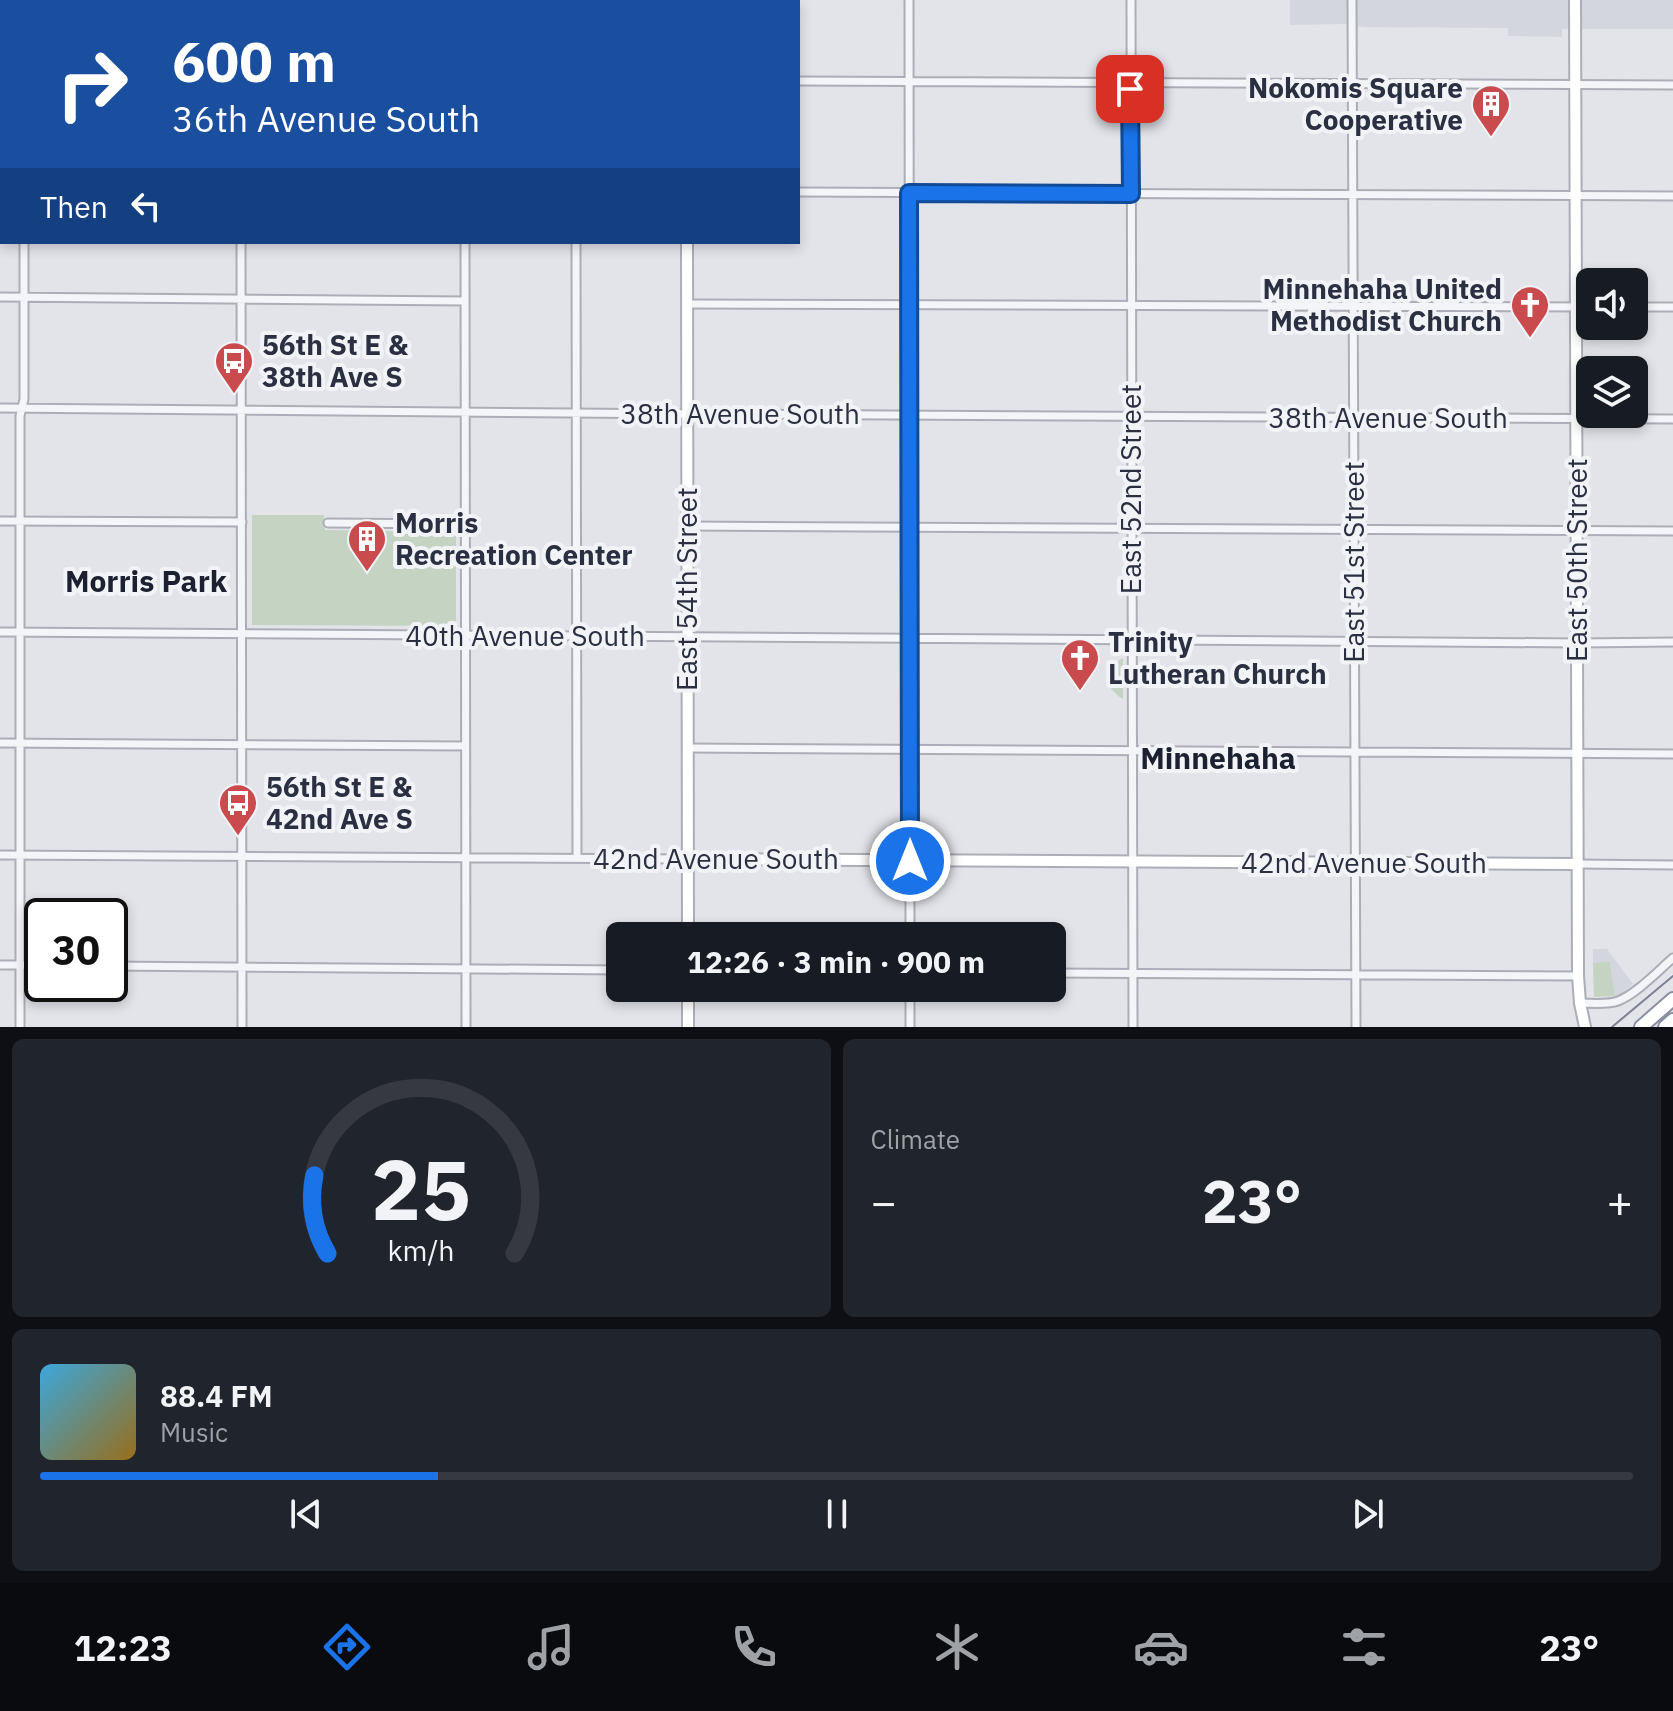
<!DOCTYPE html>
<meta charset="utf-8">
<style>
body{margin:0;font-family:"IBM Plex Sans",sans-serif;background:#20242c;color:#f1f3f6;height:100vh;display:flex;flex-direction:column;font-size:30px;white-space:nowrap}
*{box-sizing:border-box;margin:0}
p{font-size:26px;color:#9ea1a6}
.icon{flex:none;width:44px;height:44px;fill:none;stroke:currentColor;stroke-width:2;stroke-linecap:round;stroke-linejoin:round}
.map{position:relative;height:1027px;overflow:hidden}
.drawer{display:flex;flex-direction:column;gap:12px;padding:12px;background:#0d0f14;flex:1}
.drawer>*{flex:none}
.banner{position:absolute;left:0px;top:0px;width:800px;height:244px;box-shadow:0 4px 12px #0003;background:#1a4fa0;color:#fff;overflow:hidden}
.controls{position:absolute;left:1576px;top:268px;display:grid;gap:16px}
.controls a{display:grid;place-items:center;width:72px;height:72px;border-radius:12px;background:#171b24;box-shadow:0 4px 12px #0003;font-size:40px}
.speed{position:absolute;left:24px;top:898px;display:flex;gap:16px;font-size:40px;font-weight:700;text-align:center}
.speed>*{display:grid;place-content:center;width:104px;height:104px;border-radius:50%;background:#171b24;box-shadow:0 4px 12px #0003;line-height:1}
.speed .limit{border:4px solid #111;border-radius:12px;background:#fff;color:#111}
.pin{position:absolute;display:grid;place-items:center;width:68px;height:68px;color:#fff;margin:-34px;border-radius:16px;box-shadow:0 4px 12px #0006}
.me{position:absolute;width:88px;margin:-44px;rotate:0deg;stroke-linejoin:round;filter:drop-shadow(0 0 6px #0008)}
.turn{display:flex;align-items:center;gap:28px;height:168px;padding:0 40px;font-size:36px}
.turn .icon{width:104px;height:104px;stroke-width:2.5}
.turn b{display:block;font-size:56px;line-height:68px}
.then{display:flex;align-items:center;height:76px;padding:0 40px;background:#0003;gap:16px;font-size:30px}
.big{font-size:60px;font-weight:700;line-height:1.1}
.drawer .card{flex:1;display:flex;flex-direction:column;justify-content:center;gap:12px;min-width:0;padding:0 28px;border-radius:12px;background:#20242c}
.drawer .dial{align-items:center;gap:0}
.dial svg{height:208px;overflow:visible;fill:none;stroke:#363941;stroke-width:7;stroke-linecap:round;text-anchor:middle}
.dial text{fill:#f1f3f6;stroke:none}
.song{display:flex;align-items:center;gap:24px}
.cover{width:96px;height:96px;border-radius:12px;background:linear-gradient(135deg,hsl(200 70% 55%),hsl(40 70% 35%))}
.played{height:8px;border-radius:4px;background:linear-gradient(90deg,#1a73e8 25%,#363941 25%)}
.keys{display:flex;justify-content:space-around;direction:ltr}
.heat{display:flex;justify-content:space-between;align-items:center;font-size:44px;direction:ltr}
.drawer .tiles{flex:1;display:grid;gap:12px;grid-template-columns:1fr 1fr}
.card:last-child{grid-column:span 2}
.trip{position:absolute;left:606px;top:922px;width:460px;height:80px;border-radius:12px;background:#171b24;box-shadow:0 4px 12px #0003;font-weight:700;line-height:80px;text-align:center}
.tab-bar{display:flex;height:128px;justify-content:space-around;align-items:center;background:#090b0e;color:#9ea1a6}
.tab-bar .icon{width:56px;height:56px}
.tab-bar .on{color:#1a73e8}
.tab-bar b{font-size:36px;color:#f1f3f6}
.map>svg:first-child{display:block}
</style>
<div class="map">
<svg width="1673" height="1027" viewBox="0 0 1673 1027">
<rect width="100%" height="100%" fill="#e2e4ea"/>
<path fill="#d4d6df" d="M 1290,0 L 1673,0 L 1673,29 L 1562,29 L 1562,37 L 1508,36 L 1508,28 L 1364,27 L 1344,24 L 1290,25 Z
M 1593,949 L 1607,949 L 1633,984 L 1621,994 L 1615,996 L 1610,963 L 1593,963 Z"/>
<path fill="#c5d3c3" d="M 252,515 L 324,515 L 325,530 L 456,532 L 456,626 L 252,625 Z
M 1123,658 L 1123,699 C 1103,687 1102,670 1123,658 Z
M 1610,962 L 1615,996 L 1594,997 L 1593,963 Z"/>
<g fill="none" stroke-linecap="round" stroke-linejoin="round">
<defs>
<path id="street" d="M 241,0 L 241,2
M 464,0 L 464,2
M 576,0 L 576,2
M 909,0 L 910,936
M 1131,0 L 1133,1027
M 1352,0 L 1356,1027
M 0,74 L 2,74
M 798,81 L 1673,85
M 0,185 L 2,185
M 798,192 L 1673,196
M 241,242 L 242,1027
M 465,242 L 466,1027
M 576,242 L 577,858
M 0,297 L 465,301
M 687,304 L 1590,307
M 1634,307 L 1673,307
M 0,408 L 695,414 L 1673,419
M 0,521 L 242,522
M 328,523 L 465,524
M 687,526 L 1673,531
M 0,632 L 1579,643 L 1673,642
M 0,743 L 465,746
M 688,748 L 1673,754
M 0,855 L 688,859
M 1578,864 L 1673,865
M 0,965 L 42,965
M 110,966 L 620,970
M 1052,973 L 1578,976
M 1580,1003 C 1592,1003 1607,1005 1618,1001 C 1636,994 1658,971 1673,958
M 20,1027 L 20,416 L 24,399 L 24,242
M 910,1027 L 910,988"/>
<path id="secondary" d="M 687,0 L 687,2
M 1575,0 L 1578,976 L 1580,1003 L 1585,1027
M 687,242 L 688,936
M 688,859 L 1578,864
M 688,988 L 688,1027"/>
<path id="highway" d="M 1641,1027 L 1673,999
M 1665,1027 L 1673,1020"/>
</defs>
<use href="#street" stroke="#abaeb7" stroke-width="11"/>
<use href="#secondary" stroke="#abaeb7" stroke-width="14"/>
<use href="#highway" stroke="#898fa0" stroke-width="16"/>
<use href="#street" stroke="#f4f5f8" stroke-width="7"/>
<use href="#secondary" stroke="#fff" stroke-width="10"/>
<use href="#highway" stroke="#fff" stroke-width="12"/>
<path stroke="#7b8193" stroke-width="2" d="M 1612,1027 L 1673,976"/>
</g>
<g fill="none" stroke-linecap="round" stroke-linejoin="round">
<defs>
<path id="route" d="M 910,861 L 909,193 L 1131,194 L 1130,89"/>
</defs>
<use href="#route" stroke="#114b97" stroke-width="20"/>
<use href="#route" stroke="#1a73e8" stroke-width="14"/>
</g>
<defs>
<symbol id="building-pin" viewBox="-11 -11 22 30"><path d="M0 17L-7.5 6A9.5 9.5 0 1 1 7.5 6Z" fill="#ca4b4e" stroke="#f1f3f7"/><path d="M-4-6H4V6H1V3H-1V6H-4ZM-2.5-4.3h1.7v1.8h-1.7ZM.8-4.3h1.7v1.8H.8ZM-2.5-1h1.7V.8h-1.7ZM.8-1h1.7V.8H.8Z" fill="#fff"/></symbol>
<symbol id="church-pin" viewBox="-11 -11 22 30"><path d="M0 17L-7.5 6A9.5 9.5 0 1 1 7.5 6Z" fill="#ca4b4e" stroke="#f1f3f7"/><path d="M-1.2-6h2.4v3.5h3.3v2.4h-3.3V6h-2.4V-.1h-3.3v-2.4h3.3Z" fill="#fff"/></symbol>
<symbol id="bus-pin" viewBox="-11 -11 22 30"><path d="M0 17L-7.5 6A9.5 9.5 0 1 1 7.5 6Z" fill="#ca4b4e" stroke="#f1f3f7"/><path d="M-5-6H5V4H4V6H2V4H-2V6H-4V4H-5ZM-3.5-4V0h7V-4ZM-3.5 1.2v1.5H-2V1.2ZM2 1.2v1.5H3.5V1.2Z" fill="#fff"/></symbol>
</defs>
<g fill-rule="evenodd">
<use href="#building-pin" x="1469" y="82" width="44" height="60"/>
<use href="#church-pin" x="1508" y="283" width="44" height="60"/>
<use href="#bus-pin" x="212" y="339" width="44" height="60"/>
<use href="#building-pin" x="345" y="517" width="44" height="60"/>
<use href="#church-pin" x="1058" y="636" width="44" height="60"/>
<use href="#bus-pin" x="216" y="781" width="44" height="60"/>
</g>
<g text-anchor="middle" stroke-width="8" stroke-linejoin="round" paint-order="stroke">
<g font-size="28" font-weight="bold" fill="#2a3041" stroke="#f1f3f7" text-anchor="start">
<text x="1463" y="98" text-anchor="end">Nokomis Square<tspan x="1463" dy="32">Cooperative</tspan></text>
<text x="1502" y="299" text-anchor="end">Minnehaha United<tspan x="1502" dy="32">Methodist Church</tspan></text>
<text x="262" y="355">56th St E &amp;<tspan x="262" dy="32">38th Ave S</tspan></text>
<text x="395" y="533">Morris<tspan x="395" dy="32">Recreation Center</tspan></text>
<text x="1108" y="652">Trinity<tspan x="1108" dy="32">Lutheran Church</tspan></text>
<text x="266" y="797">56th St E &amp;<tspan x="266" dy="32">42nd Ave S</tspan></text>
</g>
<g font-size="28" fill="#2a3041" stroke="#f1f3f7">
<text x="740" y="424">38th Avenue South</text>
<text x="1388" y="428">38th Avenue South</text>
<text transform="translate(1131 489) rotate(-90)" y="10">East 52nd Street</text>
<text transform="translate(1577 560) rotate(-90)" y="10">East 50th Street</text>
<text transform="translate(1354 562) rotate(-90)" y="10">East 51st Street</text>
<text transform="translate(687 589) rotate(-90)" y="10">East 54th Street</text>
<text x="525" y="646">40th Avenue South</text>
<text x="716" y="869">42nd Avenue South</text>
<text x="1364" y="873">42nd Avenue South</text>
</g>
<g font-size="30" font-weight="bold" fill="#1c2132" stroke="#f1f3f7">
<text x="146" y="592">Morris Park</text>
<text x="1218" y="769">Minnehaha</text>
</g>
</g>
</svg>
<div class="controls">
<a><svg class="icon" aria-label="sound" viewBox="0 0 24 24"><path d="M4 9h4l5-4v14l-5-4H4zM17 9q2 3 0 6"/></svg></a>
<a><svg class="icon" aria-label="layers" viewBox="0 0 24 24"><path d="M12 4l9 5-9 5-9-5zM3 14l9 5 9-5"/></svg></a>
</div>
<div class="speed"><div class="limit">30</div></div>
<div class="pin" style="left:1130px;top:89px;background:#d93025"><svg class="icon" aria-label="arrive" viewBox="0 0 24 24"><path d="M6 21V4h12l-3 4 3 4H6"/></svg></div>
<svg class="me" style="left:910px;top:861px" viewBox="-20 -20 40 40"><circle r="17" fill="#1a73e8" stroke="#fff" stroke-width="3"/><path d="M0-11L8 9 0 5-8 9z" fill="#fff"/></svg>
<div class="trip">12:26 · 3 min · 900 m</div>
<div class="banner">
<div class="turn"><svg class="icon" aria-label="right" viewBox="0 0 24 24"><path d="M7 20v-9h11M14 6l5 5-5 5"/></svg><div><b>600 m</b>36th Avenue South</div></div>
<div class="then">Then<svg class="icon" aria-label="left" viewBox="0 0 24 24"><path d="M17 20v-9H6M10 6l-5 5 5 5"/></svg></div>
</div>
</div>
<section class="drawer">
<div class="tiles">
<div class="card dial"><svg viewBox="0 0 100 80">
<path d="M14 69A42 42 0 1 1 86 69"/>
<path d="M14 69A42 42 0 0 1 9 39" stroke="#1a73e8"/>
<text x="50" y="56" font-size="32" font-weight="700">25</text>
<text x="50" y="72" font-size="11">km/h</text>
</svg></div>
<div class="card"><p>Climate</p>
<div class="heat"><a>−</a><b class="big">23°</b><a>+</a></div>
</div>
<div class="card">
<div class="song"><i class="cover"></i><div><b>88.4 FM</b><p>Music</p></div></div>
<div class="played"></div>
<div class="keys"><svg class="icon" aria-label="previous" viewBox="0 0 24 24"><path d="M18 5L8 12l10 7zM5 5v14"/></svg><svg class="icon" aria-label="pause" viewBox="0 0 24 24"><path d="M8 5v14M16 5v14"/></svg><svg class="icon" aria-label="next" viewBox="0 0 24 24"><path d="M6 5l10 7-10 7zM19 5v14"/></svg></div>
</div>
</div>
</section>
<nav class="tab-bar">
<b>12:23</b>
<svg class="icon on" aria-label="directions" viewBox="0 0 24 24"><path d="M12 3l9 9-9 9-9-9zM9 14v-3h6M13 9l2 2-2 2"/></svg>
<svg class="icon" aria-label="music" viewBox="0 0 24 24"><path d="M9 18V5l10-2v13"/><circle cx="6" cy="18" r="3"/><circle cx="16" cy="16" r="3"/></svg>
<svg class="icon" aria-label="phone" viewBox="0 0 24 24"><path d="M5 4h4l2 5-3 2q2 4 5 5l2-3 5 2v4C11 20 4 13 5 4z"/></svg>
<svg class="icon" aria-label="climate" viewBox="0 0 24 24"><path d="M12 3v18M4 7l16 10M4 17L20 7"/></svg>
<svg class="icon" aria-label="car" viewBox="0 0 24 24"><path d="M5 17H2v-5l4-1 3-4h7l3 4 3 1v5h-3M9 17h6M6 11h13"/><circle cx="7" cy="17" r="2"/><circle cx="17" cy="17" r="2"/></svg>
<svg class="icon" aria-label="filters" viewBox="0 0 24 24"><path d="M4 7h16M4 17h16"/><circle cx="9" cy="7" r="2"/><circle cx="15" cy="17" r="2"/></svg>
<b>23°</b>
</nav>
